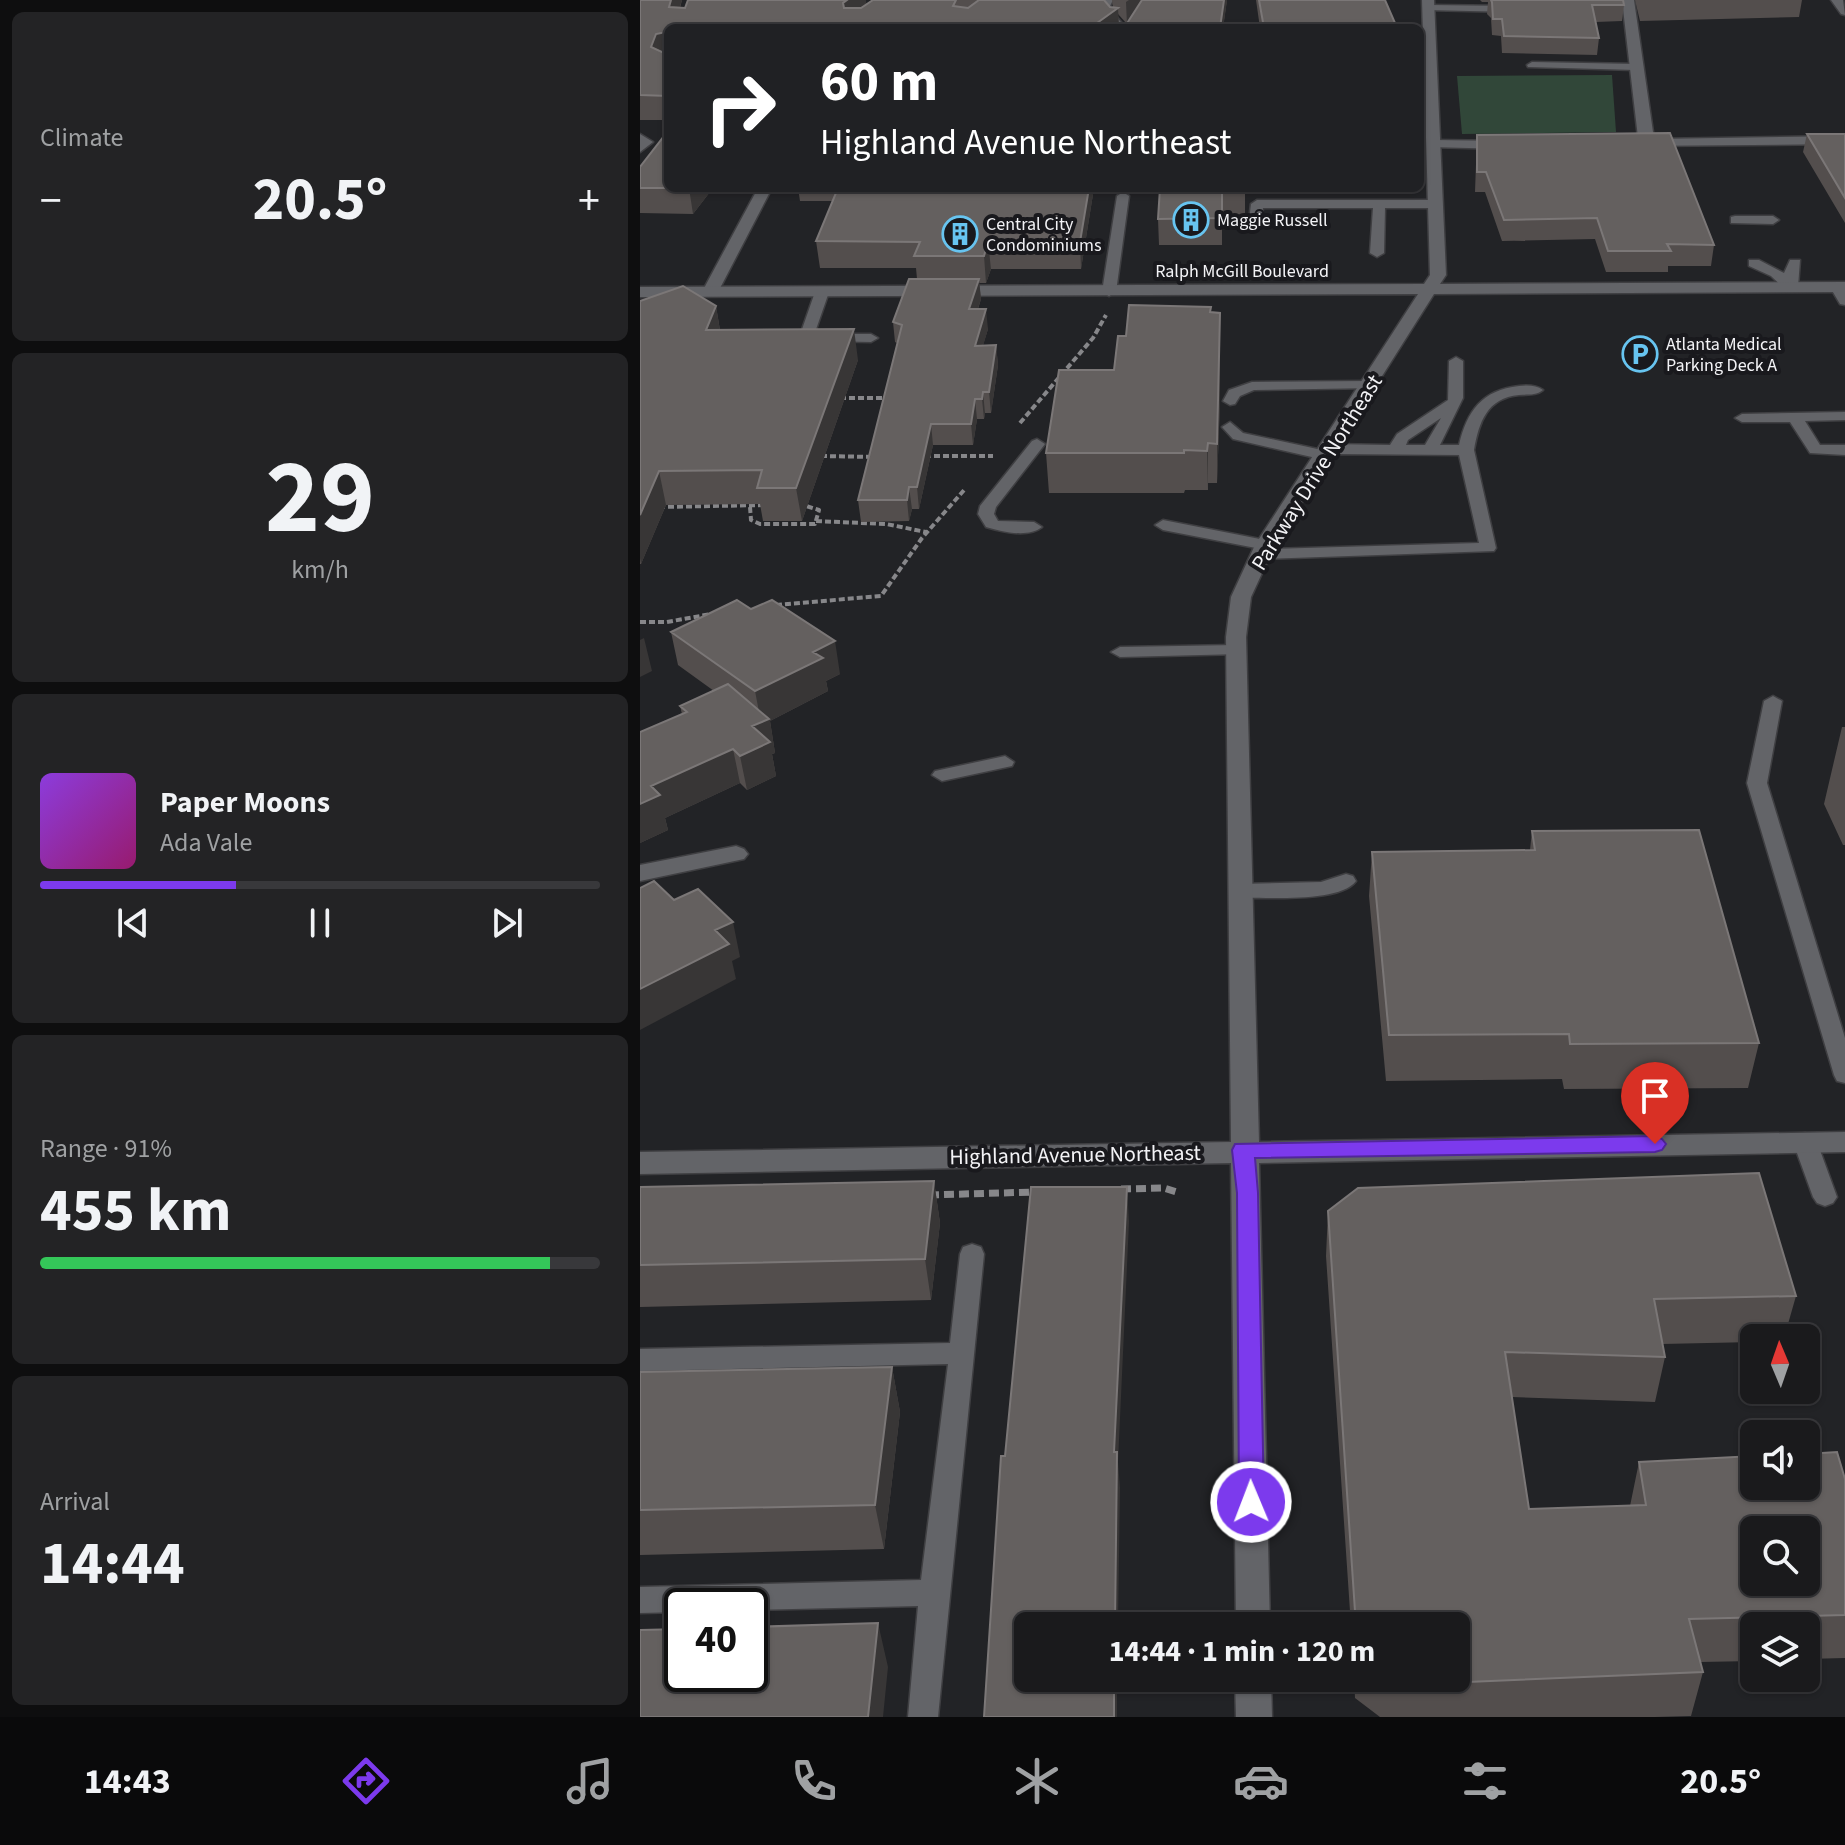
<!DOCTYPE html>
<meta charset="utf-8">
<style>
body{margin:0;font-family:"Source Sans 3",sans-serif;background:#232325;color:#f1f3f6;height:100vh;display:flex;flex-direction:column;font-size:30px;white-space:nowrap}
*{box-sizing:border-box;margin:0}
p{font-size:26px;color:#9fa1a3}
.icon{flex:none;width:44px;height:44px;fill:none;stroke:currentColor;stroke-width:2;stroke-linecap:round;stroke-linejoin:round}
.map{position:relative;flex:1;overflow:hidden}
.panel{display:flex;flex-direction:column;gap:12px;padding:12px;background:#0e0e0f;width:640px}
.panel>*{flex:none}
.guide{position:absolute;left:24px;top:24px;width:760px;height:168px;border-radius:12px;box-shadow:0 2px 6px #0004,0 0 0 2px #38383b;background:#202124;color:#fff;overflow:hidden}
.needle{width:52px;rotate:358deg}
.buttons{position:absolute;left:1100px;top:1324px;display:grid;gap:16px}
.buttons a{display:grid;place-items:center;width:80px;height:80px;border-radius:12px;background:#1a1a1c;box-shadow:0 2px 6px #0004,0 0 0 2px #38383b;font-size:40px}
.speed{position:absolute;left:24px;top:1588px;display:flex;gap:16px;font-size:40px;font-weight:700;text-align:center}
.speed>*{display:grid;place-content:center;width:104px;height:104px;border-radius:50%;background:#1a1a1c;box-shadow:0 2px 6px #0004,0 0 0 2px #38383b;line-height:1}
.speed .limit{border:4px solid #111;border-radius:12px;background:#fff;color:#111}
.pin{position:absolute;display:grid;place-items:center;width:68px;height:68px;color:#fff;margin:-82px -34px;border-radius:50% 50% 50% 0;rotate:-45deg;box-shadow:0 0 8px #0007}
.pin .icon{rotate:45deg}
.me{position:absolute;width:88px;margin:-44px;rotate:359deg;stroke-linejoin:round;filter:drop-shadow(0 0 6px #0008)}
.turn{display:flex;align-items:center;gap:28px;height:168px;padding:0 24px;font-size:36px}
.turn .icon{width:104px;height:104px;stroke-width:2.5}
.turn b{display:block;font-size:56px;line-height:68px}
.big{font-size:60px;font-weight:700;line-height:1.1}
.panel .card{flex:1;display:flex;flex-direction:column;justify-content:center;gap:12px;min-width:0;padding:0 28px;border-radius:12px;background:#232325}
.panel .dial{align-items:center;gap:0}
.dial b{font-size:104px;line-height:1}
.song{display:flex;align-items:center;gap:24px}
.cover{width:96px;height:96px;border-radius:12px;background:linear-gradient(135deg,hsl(270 70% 55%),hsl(320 70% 35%))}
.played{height:8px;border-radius:4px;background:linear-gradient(90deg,#7c3aed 35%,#38383b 35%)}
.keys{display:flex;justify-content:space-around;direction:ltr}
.heat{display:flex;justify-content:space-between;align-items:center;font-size:44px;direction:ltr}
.charge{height:12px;border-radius:6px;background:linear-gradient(90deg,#34c759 91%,#38383b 0)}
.trip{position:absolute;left:374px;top:1612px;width:456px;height:80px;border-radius:12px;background:#1a1a1c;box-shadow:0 2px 6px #0004,0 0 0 2px #38383b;font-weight:700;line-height:80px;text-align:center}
.tabs{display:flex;height:128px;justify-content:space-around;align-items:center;background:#0a0a0b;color:#9fa1a3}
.tabs .icon{width:56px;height:56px}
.tabs .selected{color:#7c3aed}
.tabs b{font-size:36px;color:#f1f3f6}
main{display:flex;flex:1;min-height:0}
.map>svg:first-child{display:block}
</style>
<main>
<section class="panel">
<div class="card"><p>Climate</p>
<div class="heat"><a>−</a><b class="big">20.5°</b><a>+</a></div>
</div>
<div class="card dial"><b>29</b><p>km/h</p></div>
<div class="card">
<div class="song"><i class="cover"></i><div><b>Paper Moons</b><p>Ada Vale</p></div></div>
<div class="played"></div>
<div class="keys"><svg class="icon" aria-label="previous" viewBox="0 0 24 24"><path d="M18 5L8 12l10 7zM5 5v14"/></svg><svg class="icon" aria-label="pause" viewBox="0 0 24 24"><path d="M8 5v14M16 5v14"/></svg><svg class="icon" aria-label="next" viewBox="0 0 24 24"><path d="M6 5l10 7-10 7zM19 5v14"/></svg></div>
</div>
<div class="card"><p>Range · 91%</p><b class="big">455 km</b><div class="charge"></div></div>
<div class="card"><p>Arrival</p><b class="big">14:44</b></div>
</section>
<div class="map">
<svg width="1205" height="1717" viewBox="0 0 1205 1717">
<rect width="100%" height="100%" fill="#222326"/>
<path fill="#314739" d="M 972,75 L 976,132 L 822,134 L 817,76 Z"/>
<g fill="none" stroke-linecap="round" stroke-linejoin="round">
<defs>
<path id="lane" d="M 789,5 L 873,6 L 878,9 L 873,12 L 785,10 L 784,8 Z
M 892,62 L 996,64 L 1001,67 L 996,70 L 888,67 L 887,65 Z
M 483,192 L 489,196 L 476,292 L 469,296 L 462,292 L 477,196 Z
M 617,200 L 796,200 L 802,204 L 796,208 L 745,208 L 744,253 L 737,257 L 730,253 L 733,208 L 623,208 L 621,221 L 615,225 L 609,221 L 611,204 Z
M 1095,216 L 1133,216 L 1139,220 L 1133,224 L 1091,223 L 1091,217 Z
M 1109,260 L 1119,260 L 1144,273 L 1150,260 L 1160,260 L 1158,287 L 1146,290 L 1131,276 L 1109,266 Z
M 1197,283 L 1205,289 L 1205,305 L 1200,304 L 1190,287 Z
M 182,288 L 189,292 L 173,338 L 161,341 L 159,338 L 175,292 Z
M 188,334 L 231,334 L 238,338 L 231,342 L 183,341 L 181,338 Z
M 816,357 L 823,361 L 823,398 L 800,445 L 819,445 C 827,411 842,390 879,386 C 888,385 896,385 903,390 C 896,396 888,394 879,395 C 847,398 839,422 834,450 L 856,548 L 854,551 L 621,559 L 613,554 L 621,549 L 523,530 L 515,525 L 523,520 L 625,540 L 633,545 L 629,549 L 839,543 L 819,455 L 692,454 L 690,458 L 685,460 L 593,439 L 582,427 L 590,422 L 603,433 L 682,450 L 689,444 L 750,445 L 757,434 L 808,400 L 809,361 ZM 801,418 L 785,445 L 766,445 L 768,440 Z
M 729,381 L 734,382 L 734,388 L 614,390 L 600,396 L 595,404 L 590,405 L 583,401 L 589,390 L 612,382 Z
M 1205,412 L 1205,420 L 1165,421 L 1180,445 L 1205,445 L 1205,455 L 1170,453 L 1150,422 L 1102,422 L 1095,418 L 1102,414 Z
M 397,439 L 405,444 L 356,507 L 354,514 L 358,521 L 394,522 L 402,527 C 388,538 363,532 346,527 L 338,514 L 340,506 L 392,441 Z
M 596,645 L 605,650 L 602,654 L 480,657 L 471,652 L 480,647 Z
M 1133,696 L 1142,701 L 1127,783 L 1205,1038 L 1205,1083 L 1197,1081 L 1194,1075 L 1107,783 L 1124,701 Z
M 365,756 L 374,762 L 372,766 L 302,781 L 292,775 L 295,771 Z
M 706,874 L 713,876 L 716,881 C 700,903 627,897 600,898 L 590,891 L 600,884 L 681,882 Z
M 1165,1133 L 1173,1136 L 1177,1142 L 1197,1197 L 1193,1203 L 1185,1206 L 1177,1203 L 1173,1197 L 1153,1142 L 1157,1136 Z
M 332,1244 L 341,1247 L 344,1254 L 298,1717 L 268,1717 L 278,1606 L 110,1610 L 110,1606 L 42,1606 L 42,1612 L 0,1613 L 0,1587 L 281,1580 L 308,1364 L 0,1371 L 0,1349 L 310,1343 L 320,1254 L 323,1247 Z"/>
<path id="street" d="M 461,0 L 473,0 L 469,8 L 486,28 L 473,28 L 457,8 Z
M 982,0 L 994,0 L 1014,139 L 1205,136 L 1205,144 L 999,146 Z
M 0,134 L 13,142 L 0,152 Z
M 794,140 L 867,141 L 874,145 L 867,149 L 789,147 L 789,141 Z
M 118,188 L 132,188 L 78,292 L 76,295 L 64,295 L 62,292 Z
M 96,846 L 104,849 L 108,854 L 104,859 L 0,881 L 0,865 Z"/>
<path id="secondary" d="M 782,0 L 794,0 L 806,275 L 800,284 L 1205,282 L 1205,292 L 794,294 L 635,545 L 611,597 L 606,637 L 619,1142 L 1205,1132 L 1205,1152 L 619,1163 L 630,1626 L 596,1626 L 591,1163 L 0,1174 L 0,1152 L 591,1142 L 586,637 L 591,597 L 615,545 L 778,294 L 0,297 L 0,287 L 784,284 L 790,275 Z
M 1191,0 L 1203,0 L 1205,15 L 1201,14 Z
M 595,1678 L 631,1678 L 632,1717 L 596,1717 Z"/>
</defs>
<use href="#lane" stroke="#3f3f42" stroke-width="3"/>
<use href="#street" stroke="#3f3f42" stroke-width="3"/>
<use href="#secondary" stroke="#3f3f42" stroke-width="3"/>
<path stroke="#87878a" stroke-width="4" stroke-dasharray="6 3" stroke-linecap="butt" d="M 200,398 L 250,398
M 380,423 L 453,338 L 466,315
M 181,456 L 235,457
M 285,456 L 353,456
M 19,507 L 125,505
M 110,507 L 111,520 L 120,524 L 175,524 L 179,510 L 163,505
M 176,521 L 246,524 L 286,532
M 136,605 L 241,596 L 282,538 L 325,489
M 0,622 L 27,622 L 71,614"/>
<path stroke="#87878a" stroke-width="7" stroke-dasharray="10 5" stroke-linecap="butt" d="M 481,1189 L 524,1188 L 540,1193
M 289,1195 L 395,1192"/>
<use href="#lane" fill="#636468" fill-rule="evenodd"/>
<use href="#street" fill="#636468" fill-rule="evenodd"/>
<use href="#secondary" fill="#636468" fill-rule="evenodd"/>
</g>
<path fill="#534e4d" d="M 0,0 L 42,0 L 40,8 L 226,4 L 233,0 L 464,0 L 470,7 L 473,8 L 472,0 L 587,0 L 583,28 L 487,24 L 478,14 L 479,28 L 28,28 L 28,120 L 0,120 Z
M 616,0 L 745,0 L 755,23 L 755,28 L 620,28 Z
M 840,0 L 983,0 L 984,5 L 982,21 L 956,22 L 959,38 L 957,55 L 862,53 L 861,36 L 852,35 L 851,18 L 847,14 L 848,2 L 842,2 Z
M 995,0 L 1162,0 L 1159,17 L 1000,21 Z
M 1167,134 L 1205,134 L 1205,223 L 1163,152 Z
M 837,135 L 1074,245 L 1071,266 L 1028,266 L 1028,272 L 966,272 L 955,239 L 862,241 L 845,192 L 835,192 Z
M 0,167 L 73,188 L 53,214 L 0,213 Z
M 158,188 L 454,188 L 441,269 L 351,269 L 346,283 L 339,283 L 341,299 L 338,309 L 348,329 L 343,345 L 356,345 L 358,365 L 351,413 L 345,413 L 344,419 L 337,419 L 333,445 L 293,445 L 279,509 L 272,509 L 269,521 L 221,522 L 218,500 L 257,343 L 255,342 L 253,322 L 277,279 L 276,268 L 180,268 L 176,241 L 193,201 L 160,201 Z
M 520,188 L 605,188 L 605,217 L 582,216 L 582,245 L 519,245 L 518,219 Z
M 646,188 L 726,188 L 726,194 L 647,194 Z
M 0,301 L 76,306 L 80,330 L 218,360 L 162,521 L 123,521 L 120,504 L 26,505 L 1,564 L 0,564 Z
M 571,312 L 580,401 L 577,483 L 568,483 L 568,490 L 545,490 L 544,493 L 409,493 L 406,453 L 474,370 L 486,336 Z
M 31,632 L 200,674 L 186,681 L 188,691 L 130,721 L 135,753 L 132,754 L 136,776 L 107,790 L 100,783 L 25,818 L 28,830 L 0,843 L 42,714 L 40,706 L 74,691 L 38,665 Z
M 1202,727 L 1205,727 L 1205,845 L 1203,845 L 1184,804 Z
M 892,831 L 1119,1043 L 1108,1088 L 924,1089 L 922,1079 L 746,1081 L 729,896 L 732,852 L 890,850 Z
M 294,1181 L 300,1223 L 291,1300 L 0,1307 L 0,1187 Z
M 688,1211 L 1156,1296 L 1144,1338 L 1114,1338 L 1114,1342 L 1022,1344 L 1025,1357 L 1015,1402 L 872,1397 L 889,1509 L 990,1506 L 999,1462 L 1205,1479 L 1205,1658 L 1166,1659 L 1166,1626 L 1114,1626 L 1114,1661 L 1060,1662 L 1063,1672 L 1051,1716 L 1015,1717 L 740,1717 L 715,1698 L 714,1678 L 816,1678 L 816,1626 L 711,1626 L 686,1256 Z
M 252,1367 L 260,1412 L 244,1549 L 0,1555 L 0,1372 Z"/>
<path fill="#383636" d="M 31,0 L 42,0 L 33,28 L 29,7 Z
M 207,0 L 226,0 L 227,10 L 205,26 L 203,3 Z
M 489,0 L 512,0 L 487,25 L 486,2 Z
M 584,0 L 587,0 L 583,28 L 580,28 Z
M 478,8 L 479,28 L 450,28 Z
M 26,32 L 28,55 L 11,47 L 16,34 Z
M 49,188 L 73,188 L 53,214 Z
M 449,188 L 454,188 L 441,269 L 440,242 Z
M 348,242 L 351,269 L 346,283 L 344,256 Z
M 339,279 L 341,299 L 331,329 L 329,309 Z
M 76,306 L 81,337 L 66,330 Z
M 346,309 L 348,329 L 337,366 L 335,346 Z
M 580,313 L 580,401 L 577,483 L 577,444 Z
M 214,329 L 218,360 L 162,521 L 156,488 Z
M 356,345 L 358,365 L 351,413 L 349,392 Z
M 343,392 L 345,413 L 344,419 L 342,399 Z
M 335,399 L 337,419 L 333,445 L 331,424 Z
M 291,424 L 293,445 L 279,509 L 277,487 Z
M 568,443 L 568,490 L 567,451 Z
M 19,471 L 26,505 L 1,564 L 0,558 L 0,515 Z
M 269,487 L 272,509 L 269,521 L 267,500 Z
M 4,638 L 12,671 L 0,677 L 0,640 Z
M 195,641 L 200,674 L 186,681 L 188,691 L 130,721 L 135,753 L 132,754 L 136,776 L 107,790 L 100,756 L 112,726 L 121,722 L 115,691 L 173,652 Z
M 93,749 L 100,783 L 25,818 L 28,830 L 0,843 L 0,804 L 11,786 Z
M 93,922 L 100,957 L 92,961 L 96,979 L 0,1030 L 0,989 L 75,930 Z
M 294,1181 L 300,1223 L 291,1300 L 285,1259 Z
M 487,1187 L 489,1222 L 478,1462 L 480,1488 L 478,1626 L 475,1626 L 474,1452 Z
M 252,1367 L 260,1412 L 244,1549 L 235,1505 Z
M 238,1623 L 248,1667 L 243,1717 L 228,1717 Z
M 474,1678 L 477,1678 L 477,1717 L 474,1717 Z"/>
<path fill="#64605f" stroke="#7b7777" stroke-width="2" fill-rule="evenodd" d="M 0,0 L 31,0 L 29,7 L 45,8 L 48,0 L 207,0 L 203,3 L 204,8 L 221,8 L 233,0 L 316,0 L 313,6 L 328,8 L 339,0 L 464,0 L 470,7 L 478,8 L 450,28 L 28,28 L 28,96 L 0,95 ZM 26,32 L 26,54 L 11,47 L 16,34 Z
M 502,0 L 584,0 L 580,28 L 484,28 Z
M 619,0 L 745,0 L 755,23 L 749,23 L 750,28 L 624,28 Z
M 851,0 L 983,0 L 984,5 L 952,5 L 959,38 L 864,36 L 862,19 L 853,19 L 852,2 Z
M 28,131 L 28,188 L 0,188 L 0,167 Z
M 1030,133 L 1074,245 L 1027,244 L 1031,251 L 968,251 L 957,218 L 864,220 L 846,172 L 837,172 L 837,135 Z
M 1167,134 L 1205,134 L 1205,198 Z
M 198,188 L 449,188 L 440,242 L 348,242 L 344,256 L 274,256 L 280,242 L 176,241 Z
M 520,188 L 605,188 L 605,191 L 582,190 L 582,218 L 518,219 Z
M 269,279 L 339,279 L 329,309 L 346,309 L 335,346 L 356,345 L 349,392 L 343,392 L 342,399 L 335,399 L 331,424 L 291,424 L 277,487 L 269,487 L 267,500 L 218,500 L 262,325 L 253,322 Z
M 43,286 L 76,306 L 66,330 L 214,329 L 156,488 L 117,488 L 122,470 L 19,471 L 0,515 L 0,301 Z
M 489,305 L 571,307 L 570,312 L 580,313 L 577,444 L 568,443 L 567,451 L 544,450 L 544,453 L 406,453 L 419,370 L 474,370 L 478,336 L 486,336 Z
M 97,600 L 111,609 L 132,600 L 195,641 L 173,652 L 183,658 L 115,691 L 31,632 Z
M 88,684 L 129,719 L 112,726 L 130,742 L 100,756 L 93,749 L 11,786 L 20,795 L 0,804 L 0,732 L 47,712 L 40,706 Z
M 1059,830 L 1119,1043 L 930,1044 L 929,1034 L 749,1035 L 732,852 L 895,850 L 892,831 Z
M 14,881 L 34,900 L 58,889 L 93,922 L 75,930 L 89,944 L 0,989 L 0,888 Z
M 1119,1173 L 1156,1296 L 1014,1299 L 1025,1357 L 865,1352 L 889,1509 L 1006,1505 L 999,1462 L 1114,1456 L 1114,1486 L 1166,1486 L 1166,1454 L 1197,1452 L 1205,1479 L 1205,1615 L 1049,1619 L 1063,1672 L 757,1685 L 748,1678 L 816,1678 L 816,1626 L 716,1626 L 688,1211 L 718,1188 ZM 1114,1530 L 1166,1530 L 1166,1582 L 1114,1582 Z
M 294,1181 L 285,1259 L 0,1265 L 0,1187 Z
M 391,1187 L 487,1187 L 474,1452 L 477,1452 L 475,1626 L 388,1626 L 388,1678 L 474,1678 L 474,1717 L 344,1717 L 361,1456 L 365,1456 Z
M 252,1367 L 235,1505 L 0,1510 L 0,1372 Z
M 238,1623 L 228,1717 L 0,1717 L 0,1630 L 42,1629 L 42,1674 L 110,1674 L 110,1627 Z"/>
<path fill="#7c3aed" stroke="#51269a" stroke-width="2" d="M 1015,1136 L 1022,1139 L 1026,1144 L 1022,1150 L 1015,1152 L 615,1158 L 618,1193 L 624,1502 L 620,1510 L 611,1513 L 602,1510 L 599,1502 L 597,1193 L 592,1150 L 595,1144 Z"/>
<defs>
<symbol id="building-ring" viewBox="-11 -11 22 22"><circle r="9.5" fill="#19191d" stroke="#67c4f0" stroke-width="1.5"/><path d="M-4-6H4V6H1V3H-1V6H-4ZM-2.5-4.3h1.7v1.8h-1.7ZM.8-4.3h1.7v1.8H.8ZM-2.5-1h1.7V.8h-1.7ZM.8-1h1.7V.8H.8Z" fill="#67c4f0"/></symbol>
<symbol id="parking-ring" viewBox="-11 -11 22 22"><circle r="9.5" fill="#19191d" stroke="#67c4f0" stroke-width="1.5"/><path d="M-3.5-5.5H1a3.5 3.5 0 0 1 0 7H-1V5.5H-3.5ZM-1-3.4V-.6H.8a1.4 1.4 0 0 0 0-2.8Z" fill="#67c4f0"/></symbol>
</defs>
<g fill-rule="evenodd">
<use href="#building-ring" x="531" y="200" width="40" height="40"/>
<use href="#building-ring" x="300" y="214" width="40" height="40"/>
<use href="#parking-ring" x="980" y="334" width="40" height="40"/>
</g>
<g text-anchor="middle" stroke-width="8" stroke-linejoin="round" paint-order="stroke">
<g font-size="18" fill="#f3f3f6" stroke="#19191d" text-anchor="start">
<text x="577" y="226">Maggie Russell</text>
<text x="346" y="230">Central City<tspan x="346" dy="21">Condominiums</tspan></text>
<text x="1026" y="350">Atlanta Medical<tspan x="1026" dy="21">Parking Deck A</tspan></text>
</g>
<g font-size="18" fill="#f3f3f6" stroke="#19191d">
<text x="602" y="277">Ralph McGill Boulevard</text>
</g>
<g font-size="22" fill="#f3f3f6" stroke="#19191d">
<text transform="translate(676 472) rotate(-58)" y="8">Parkway Drive Northeast</text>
<text transform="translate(435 1154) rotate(-1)" y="8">Highland Avenue Northeast</text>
</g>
</g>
</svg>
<div class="buttons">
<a><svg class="needle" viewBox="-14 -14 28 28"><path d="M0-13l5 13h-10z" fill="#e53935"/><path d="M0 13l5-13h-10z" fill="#9fa1a3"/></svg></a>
<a><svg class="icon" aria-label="sound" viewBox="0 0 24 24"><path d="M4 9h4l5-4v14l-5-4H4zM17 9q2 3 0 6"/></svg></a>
<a><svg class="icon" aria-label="search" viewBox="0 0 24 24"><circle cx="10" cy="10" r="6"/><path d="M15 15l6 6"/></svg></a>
<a><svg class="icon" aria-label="layers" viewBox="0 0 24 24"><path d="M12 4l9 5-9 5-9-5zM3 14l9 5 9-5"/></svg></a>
</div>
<div class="speed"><div class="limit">40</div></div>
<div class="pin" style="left:1015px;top:1144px;background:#d93025"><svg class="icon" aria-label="arrive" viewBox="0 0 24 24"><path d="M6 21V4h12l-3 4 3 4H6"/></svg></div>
<svg class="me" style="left:611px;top:1502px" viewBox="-20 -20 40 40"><circle r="17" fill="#7c3aed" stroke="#fff" stroke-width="3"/><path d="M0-11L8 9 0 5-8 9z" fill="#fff"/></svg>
<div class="trip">14:44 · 1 min · 120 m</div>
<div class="guide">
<div class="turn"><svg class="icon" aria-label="right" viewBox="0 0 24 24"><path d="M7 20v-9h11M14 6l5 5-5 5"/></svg><div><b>60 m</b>Highland Avenue Northeast</div></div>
</div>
</div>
</main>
<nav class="tabs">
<b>14:43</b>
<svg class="icon selected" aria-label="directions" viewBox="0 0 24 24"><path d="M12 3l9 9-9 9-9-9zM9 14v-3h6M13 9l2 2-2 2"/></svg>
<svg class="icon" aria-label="music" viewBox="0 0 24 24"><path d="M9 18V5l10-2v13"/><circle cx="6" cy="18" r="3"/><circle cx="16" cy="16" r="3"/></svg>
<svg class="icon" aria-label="phone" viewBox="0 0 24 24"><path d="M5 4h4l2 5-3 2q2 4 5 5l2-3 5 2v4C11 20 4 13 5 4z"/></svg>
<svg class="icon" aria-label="climate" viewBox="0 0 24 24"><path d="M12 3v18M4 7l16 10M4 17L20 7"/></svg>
<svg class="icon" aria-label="car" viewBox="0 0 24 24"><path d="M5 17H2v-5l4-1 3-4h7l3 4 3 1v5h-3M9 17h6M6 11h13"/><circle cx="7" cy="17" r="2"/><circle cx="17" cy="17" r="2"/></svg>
<svg class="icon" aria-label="filters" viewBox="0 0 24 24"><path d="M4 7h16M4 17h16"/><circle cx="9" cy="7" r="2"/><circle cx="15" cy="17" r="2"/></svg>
<b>20.5°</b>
</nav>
